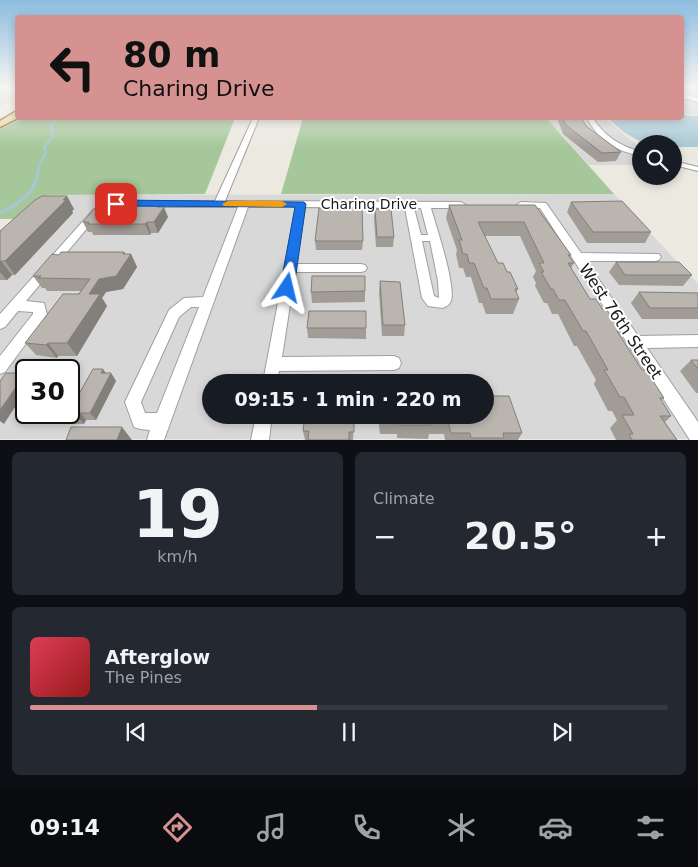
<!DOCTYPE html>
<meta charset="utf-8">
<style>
body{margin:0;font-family:"DejaVu Sans",sans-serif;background:#242831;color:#f1f3f6;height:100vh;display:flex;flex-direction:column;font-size:19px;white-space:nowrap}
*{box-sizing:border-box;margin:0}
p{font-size:16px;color:#9ea1a6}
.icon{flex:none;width:28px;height:28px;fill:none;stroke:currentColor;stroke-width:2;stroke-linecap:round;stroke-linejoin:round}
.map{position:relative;height:440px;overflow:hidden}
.sheet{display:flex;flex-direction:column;gap:12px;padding:12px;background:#0d0f14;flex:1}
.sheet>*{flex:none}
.guide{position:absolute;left:15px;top:15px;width:669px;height:105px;border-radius:5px;box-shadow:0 2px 8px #0003;background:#d59290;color:#111;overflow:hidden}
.buttons{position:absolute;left:632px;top:135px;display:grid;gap:10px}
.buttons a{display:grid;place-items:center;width:50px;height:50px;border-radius:50%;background:#171b24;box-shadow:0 2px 8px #0003;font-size:25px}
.speed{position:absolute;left:15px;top:359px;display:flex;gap:10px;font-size:25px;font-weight:700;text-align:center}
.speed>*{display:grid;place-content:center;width:65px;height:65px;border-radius:50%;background:#171b24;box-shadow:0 2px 8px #0003;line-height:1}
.speed .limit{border:2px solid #111;border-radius:8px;background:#fff;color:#111}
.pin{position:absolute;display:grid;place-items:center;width:42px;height:42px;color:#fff;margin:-21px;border-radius:10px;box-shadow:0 2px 8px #0006}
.me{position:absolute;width:55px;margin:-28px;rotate:10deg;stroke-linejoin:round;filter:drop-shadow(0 0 4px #0008)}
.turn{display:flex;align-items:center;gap:18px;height:105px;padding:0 25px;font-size:22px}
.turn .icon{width:65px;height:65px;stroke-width:2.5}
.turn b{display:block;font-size:35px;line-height:42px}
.big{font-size:38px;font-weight:800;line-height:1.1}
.sheet .widget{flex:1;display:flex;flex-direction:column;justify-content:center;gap:8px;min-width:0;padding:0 18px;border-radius:8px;background:#242831}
.sheet .dial{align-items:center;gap:0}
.dial b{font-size:65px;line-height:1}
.song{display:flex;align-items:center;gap:15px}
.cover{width:60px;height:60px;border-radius:8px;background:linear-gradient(135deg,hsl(350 70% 55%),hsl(0 70% 35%))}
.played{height:5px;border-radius:2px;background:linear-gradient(90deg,#d59290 45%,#363941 45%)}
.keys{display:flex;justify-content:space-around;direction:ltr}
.heat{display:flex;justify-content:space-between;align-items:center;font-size:28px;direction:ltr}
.sheet .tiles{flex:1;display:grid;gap:12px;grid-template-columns:1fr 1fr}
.widget:last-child{grid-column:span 2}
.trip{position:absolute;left:202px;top:374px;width:292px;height:50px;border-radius:25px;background:#171b24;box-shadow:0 2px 8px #0003;font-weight:800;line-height:50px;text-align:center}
.tabs{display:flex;height:80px;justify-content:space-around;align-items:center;background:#090b0e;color:#9ea1a6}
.tabs .icon{width:35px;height:35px}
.tabs .active{color:#d59290}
.tabs b{font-size:22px;color:#f1f3f6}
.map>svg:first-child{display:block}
</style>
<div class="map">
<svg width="698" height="440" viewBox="0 0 698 440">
<rect width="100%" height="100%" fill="#ece9e1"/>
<path fill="#d9d8d8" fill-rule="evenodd" d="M 0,87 L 17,87 L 17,98 L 0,107 Z
M 681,87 L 698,87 L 698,114 L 681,114 Z
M 546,118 L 604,118 L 641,148 L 641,165 L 589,165 Z
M 614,194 L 698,284 L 698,439 L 0,439 L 0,235 L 47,195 ZM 26,370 L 69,370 L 69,412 L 26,412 ZM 211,382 L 486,382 L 486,415 L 211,415 Z"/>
<path fill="#a5c79a" d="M 22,118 L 235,118 L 205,194 L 47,195 L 19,219 L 0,219 L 0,129 Z
M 303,118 L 546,118 L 614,194 L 281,194 Z"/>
<path fill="#a6c8d5" d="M 681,115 L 698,116 L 698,147 L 674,147 L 674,144 C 666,144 658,145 650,144 C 637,142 617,129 610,119 L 681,118 Z"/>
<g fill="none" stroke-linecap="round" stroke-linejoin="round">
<path stroke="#a6c8d5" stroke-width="2" d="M 52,130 L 51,125 L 59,118"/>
<path stroke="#a6c8d5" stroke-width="2.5" d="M 35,184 L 40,163 L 46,153 L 44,148 L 53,136 L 52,129"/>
<path stroke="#a6c8d5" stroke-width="3" d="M 0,213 C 13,206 31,197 35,182"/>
<defs>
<path id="minor" d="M 0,87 L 4,87 L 5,88 L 0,91 Z
M 681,88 L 690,96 L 698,98 L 698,102 L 688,99 L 681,100 L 681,96 L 684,96 L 681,94 Z
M 253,118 L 259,118 L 225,201 L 461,202 L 466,205 L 461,208 L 431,208 C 436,226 456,285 451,301 C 449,305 446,307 442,308 L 428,306 L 422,298 L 405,208 L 305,207 L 296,264 L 361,264 L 365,265 L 367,268 L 365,271 L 361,272 L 295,272 L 282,357 L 394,356 L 399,358 L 401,363 L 399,368 L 394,370 L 279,371 L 277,382 L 263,382 L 296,207 L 248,207 L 164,440 L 147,440 L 150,430 L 140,429 L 134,427 L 125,402 L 169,310 L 184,298 L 203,297 L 238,207 L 116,207 L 108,208 L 99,214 L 26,301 L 44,303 L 47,315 L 5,372 L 0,374 L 0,356 L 33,314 L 33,312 L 18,311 L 5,327 L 0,329 L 0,314 L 93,210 L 102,204 L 116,201 L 215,201 ZM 414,208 L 421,208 L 428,235 L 421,235 ZM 422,241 L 430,241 L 438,281 L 439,298 L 434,296 ZM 191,307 L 199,307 L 157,413 L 145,413 L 141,402 L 179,317 Z
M 587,118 L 593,118 C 605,137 619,145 641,152 L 641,156 C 616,151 599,141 587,118 Z
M 674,161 L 698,167 L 698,171 L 674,165 Z
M 521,202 L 546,203 L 581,253 L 659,254 L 661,257 L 659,260 L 655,261 L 586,261 L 638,336 L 698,335 L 698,347 L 647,348 L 698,422 L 698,440 L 690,440 L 540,208 L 518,207 L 516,205 Z
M 256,415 L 272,415 L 269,440 L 251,440 Z"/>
<path id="major" d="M 15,112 L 18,112 L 18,118 L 0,127 L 0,121 Z"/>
</defs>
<use href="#minor" stroke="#9f9f9f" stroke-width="2"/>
<use href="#major" stroke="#83620f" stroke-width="3"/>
<use href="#minor" fill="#fff" fill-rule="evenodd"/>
<use href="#major" fill="#f1d2a1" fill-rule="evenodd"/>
</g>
<path fill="#a19c96" d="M 682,87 L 698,87 L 698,89 L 685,89 Z
M 557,118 L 581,118 L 586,126 L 621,152 L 616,161 L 598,162 L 563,134 Z
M 571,202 L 651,232 L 645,243 L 587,243 L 567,212 Z
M 158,205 L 168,217 L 158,233 L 151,233 L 150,235 L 93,235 L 92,232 L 88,232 L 83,222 Z
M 449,205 L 535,205 L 571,255 L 570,257 L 574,263 L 571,268 L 590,299 L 603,310 L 621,331 L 619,334 L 642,370 L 664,398 L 661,400 L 671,416 L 665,422 L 677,440 L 616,440 L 610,428 L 617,420 L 612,411 L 608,411 L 594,384 L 596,380 L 577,346 L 574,346 L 558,314 L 552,314 L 547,303 L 544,303 L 535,286 L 536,283 L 533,277 L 536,271 L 520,236 L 485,236 L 498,263 L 507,272 L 518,289 L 516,292 L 519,299 L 513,314 L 486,314 L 482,303 L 479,303 L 471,277 L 466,277 L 463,268 L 459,268 L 456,254 L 457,250 L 446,218 Z
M 74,209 L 72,211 L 73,213 L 15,275 L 12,275 L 7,280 L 0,280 L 0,231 Z
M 375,209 L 394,237 L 393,247 L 376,247 L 374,219 Z
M 315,241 L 363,241 L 362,250 L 316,250 Z
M 124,252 L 125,254 L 131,254 L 137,267 L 123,289 L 106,292 L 102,298 L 107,306 L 77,356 L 58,356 L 57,358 L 36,355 L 25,343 L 81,291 L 47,291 L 45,288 L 42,288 L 33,276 Z
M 616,262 L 692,275 L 683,286 L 619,285 L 609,272 Z
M 380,281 L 405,325 L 404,336 L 382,336 L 379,292 Z
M 365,291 L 365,302 L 312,303 L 311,292 Z
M 639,292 L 698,293 L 698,319 L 642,319 L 631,303 Z
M 307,328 L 366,328 L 366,339 L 308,338 Z
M 691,360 L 698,360 L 698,393 L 696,393 L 680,371 Z
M 107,373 L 111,373 L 116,381 L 96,420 L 86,420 L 84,424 L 72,424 L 66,417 Z
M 492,396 L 522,433 L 518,440 L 445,440 L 444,434 L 429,434 L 428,439 L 397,438 L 397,434 L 380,434 L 378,415 L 486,415 Z
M 354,415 L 353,440 L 305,440 L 303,431 Z"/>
<path fill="#837f7a" d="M 67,196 L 74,209 L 72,211 L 73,213 L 15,275 L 5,261 Z
M 158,205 L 161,212 L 164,207 L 168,217 L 158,233 L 154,222 L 157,207 Z
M 147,222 L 151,233 L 150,235 L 145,224 Z
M 124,252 L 128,259 L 131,254 L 137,267 L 123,289 L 106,292 L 102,298 L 107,306 L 77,356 L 67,343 L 89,294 L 99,279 Z
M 1,261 L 12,275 L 7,280 L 0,272 L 0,262 Z
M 48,343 L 58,356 L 57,358 L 46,345 Z
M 103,369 L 108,376 L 101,373 Z
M 26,373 L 26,390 L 4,424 L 0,421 L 0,410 Z
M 111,373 L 116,381 L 96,420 L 90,413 Z
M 80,413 L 86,420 L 84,424 L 78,417 Z
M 122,427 L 132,440 L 117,440 Z"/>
<path fill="#bbb5af" stroke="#837f7a" d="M 563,118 L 581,118 L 586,126 L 621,152 L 602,153 L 566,125 Z
M 42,196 L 67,196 L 63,200 L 66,200 L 5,261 L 1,261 L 0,262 L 0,231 L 35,200 Z
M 622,201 L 651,232 L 593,232 L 571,202 Z
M 104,205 L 158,205 L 157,207 L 164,207 L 154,222 L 147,222 L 145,224 L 88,224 L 89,222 L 83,222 L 96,207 Z
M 449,205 L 535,205 L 571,255 L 568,255 L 574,263 L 568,263 L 590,299 L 596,299 L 603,310 L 607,310 L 621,331 L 617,331 L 642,370 L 646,370 L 664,398 L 660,398 L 671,416 L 660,416 L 677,440 L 632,440 L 629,434 L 633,434 L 622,415 L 634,415 L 624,397 L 620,397 L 609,378 L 604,370 L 608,370 L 586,331 L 583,331 L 565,300 L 559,300 L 553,289 L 551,289 L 541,272 L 544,272 L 539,263 L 544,263 L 524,222 L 478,222 L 498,263 L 503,263 L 507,272 L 510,272 L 518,289 L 515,289 L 519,299 L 491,299 L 487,288 L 484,288 L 474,263 L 469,263 L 467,254 L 463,254 L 459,240 L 462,240 Z
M 319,208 L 362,208 L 363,241 L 315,241 Z
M 375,209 L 391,209 L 394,237 L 377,237 Z
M 61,252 L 124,252 L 123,254 L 131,254 L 116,276 L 99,279 L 89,294 L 100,294 L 67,343 L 48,343 L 46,345 L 25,343 L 63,294 L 79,294 L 90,279 L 38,278 L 41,276 L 33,276 L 52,254 L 59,255 Z
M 616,262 L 679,262 L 692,275 L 625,275 Z
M 312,276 L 365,276 L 365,291 L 311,292 Z
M 380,281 L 400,282 L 405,325 L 383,325 Z
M 639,292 L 698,293 L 698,308 L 650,308 Z
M 309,311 L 366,311 L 366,328 L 307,328 Z
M 691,360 L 698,360 L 698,369 Z
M 20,368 L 30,368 L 28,370 L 26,370 L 26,373 L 0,410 L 0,381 L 6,373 L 17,373 Z
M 93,369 L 103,369 L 101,373 L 111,373 L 90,413 L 80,413 L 78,417 L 66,417 Z
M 396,381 L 425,381 L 425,382 L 396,382 Z
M 486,392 L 491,392 L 492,396 L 509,396 L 522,433 L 503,433 L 504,438 L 471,438 L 470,433 L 451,433 L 448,421 L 431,421 L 431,425 L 400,425 L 399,421 L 381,421 L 381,415 L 486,415 Z
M 305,415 L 354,415 L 354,432 L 349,432 L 349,440 L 308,440 L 309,431 L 303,431 Z
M 71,427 L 122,427 L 117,440 L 66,440 Z"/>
<linearGradient id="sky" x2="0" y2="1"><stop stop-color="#8dbce0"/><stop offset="0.59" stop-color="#f6f5f2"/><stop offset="1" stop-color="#f6f5f2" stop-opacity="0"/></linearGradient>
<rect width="698" height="148" fill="url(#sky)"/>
<path fill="#1a73e8" stroke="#114b97" d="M 116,200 L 304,202 L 306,204 L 294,288 L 292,291 L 287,293 L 282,291 L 280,288 L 295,207 L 113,206 L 111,204 L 113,201 Z"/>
<path fill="#f59e0b" d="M 228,201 L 282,201 L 287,204 L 282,207 L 224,206 L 222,204 Z"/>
<g text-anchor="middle" stroke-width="4" stroke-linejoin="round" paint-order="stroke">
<g font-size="14" fill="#1b1b1b" stroke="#fff">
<text x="369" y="209">Charing Drive</text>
</g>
<g font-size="16" fill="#1b1b1b" stroke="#fff">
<text transform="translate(621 321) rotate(56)" y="6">West 76th Street</text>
</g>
</g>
</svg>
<div class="buttons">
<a><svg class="icon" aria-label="search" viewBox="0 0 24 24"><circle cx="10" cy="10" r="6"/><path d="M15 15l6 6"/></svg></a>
</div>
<div class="speed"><div class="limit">30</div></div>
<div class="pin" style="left:116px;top:204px;background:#d93025"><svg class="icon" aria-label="arrive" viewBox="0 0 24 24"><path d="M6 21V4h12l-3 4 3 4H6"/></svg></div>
<svg class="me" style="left:287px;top:288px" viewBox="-20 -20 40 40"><path d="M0-17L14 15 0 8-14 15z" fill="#1a73e8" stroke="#fff" stroke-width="4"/></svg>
<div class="trip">09:15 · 1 min · 220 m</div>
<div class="guide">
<div class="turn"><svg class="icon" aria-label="left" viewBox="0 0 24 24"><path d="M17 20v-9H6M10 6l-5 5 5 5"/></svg><div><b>80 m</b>Charing Drive</div></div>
</div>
</div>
<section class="sheet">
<div class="tiles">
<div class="widget dial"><b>19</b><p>km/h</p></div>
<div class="widget"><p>Climate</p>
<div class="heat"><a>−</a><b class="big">20.5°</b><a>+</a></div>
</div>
<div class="widget">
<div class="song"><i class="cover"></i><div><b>Afterglow</b><p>The Pines</p></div></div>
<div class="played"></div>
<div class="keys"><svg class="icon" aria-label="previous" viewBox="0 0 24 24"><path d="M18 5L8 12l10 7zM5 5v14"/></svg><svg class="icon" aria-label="pause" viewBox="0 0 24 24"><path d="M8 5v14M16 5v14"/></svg><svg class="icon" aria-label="next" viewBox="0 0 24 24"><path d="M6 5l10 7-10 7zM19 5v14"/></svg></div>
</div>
</div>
</section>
<nav class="tabs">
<b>09:14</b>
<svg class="icon active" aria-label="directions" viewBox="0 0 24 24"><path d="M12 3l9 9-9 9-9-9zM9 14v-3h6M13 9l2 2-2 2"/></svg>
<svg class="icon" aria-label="music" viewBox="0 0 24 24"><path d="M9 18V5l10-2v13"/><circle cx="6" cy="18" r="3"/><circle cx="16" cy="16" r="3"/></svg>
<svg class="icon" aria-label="phone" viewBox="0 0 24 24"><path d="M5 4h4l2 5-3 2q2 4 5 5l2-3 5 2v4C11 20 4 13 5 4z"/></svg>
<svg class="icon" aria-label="climate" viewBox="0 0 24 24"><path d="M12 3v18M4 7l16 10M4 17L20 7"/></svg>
<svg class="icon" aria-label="car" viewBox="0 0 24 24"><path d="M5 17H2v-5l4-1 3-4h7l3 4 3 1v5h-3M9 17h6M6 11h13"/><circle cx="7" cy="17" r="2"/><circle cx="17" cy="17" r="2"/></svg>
<svg class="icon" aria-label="filters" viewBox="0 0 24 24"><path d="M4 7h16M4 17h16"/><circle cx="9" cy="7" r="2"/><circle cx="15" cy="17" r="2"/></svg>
</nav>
